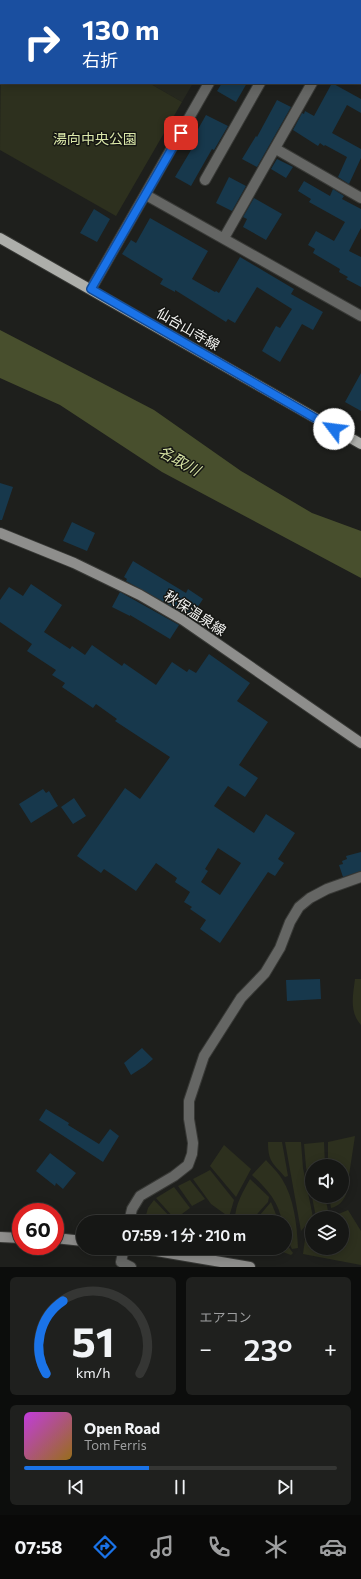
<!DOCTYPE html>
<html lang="ja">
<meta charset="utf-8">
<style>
body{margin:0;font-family:Commissioner,"Noto Sans JP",sans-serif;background:#1f201e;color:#f1f3f6;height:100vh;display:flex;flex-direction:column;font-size:15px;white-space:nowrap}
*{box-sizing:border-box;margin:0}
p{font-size:13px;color:#9e9fa0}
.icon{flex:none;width:22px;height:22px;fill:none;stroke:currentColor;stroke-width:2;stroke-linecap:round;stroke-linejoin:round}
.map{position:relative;height:1267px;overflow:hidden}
.side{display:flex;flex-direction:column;gap:10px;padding:10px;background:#0c0d0c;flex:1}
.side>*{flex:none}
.banner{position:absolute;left:0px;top:0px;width:361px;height:84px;box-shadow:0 2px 10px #0003,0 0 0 1px #353634;background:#1a4fa0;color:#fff;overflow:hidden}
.tools{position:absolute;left:305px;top:1159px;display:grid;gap:8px}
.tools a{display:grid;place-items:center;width:44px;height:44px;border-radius:50%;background:#161715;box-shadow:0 2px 10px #0003,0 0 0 1px #353634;font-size:20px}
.speed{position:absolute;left:12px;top:1203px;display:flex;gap:8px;font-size:20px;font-weight:700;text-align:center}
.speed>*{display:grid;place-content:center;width:52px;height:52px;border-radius:50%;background:#161715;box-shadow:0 2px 10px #0003,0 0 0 1px #353634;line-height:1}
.speed .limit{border:6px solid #d22;background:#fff;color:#111}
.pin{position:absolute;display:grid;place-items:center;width:34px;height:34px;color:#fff;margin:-17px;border-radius:8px;box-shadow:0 2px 6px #0006}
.me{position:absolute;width:44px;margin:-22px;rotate:300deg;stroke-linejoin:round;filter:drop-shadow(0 0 3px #0008)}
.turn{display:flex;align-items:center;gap:14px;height:84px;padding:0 16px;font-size:18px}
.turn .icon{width:52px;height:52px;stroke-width:2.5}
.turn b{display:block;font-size:28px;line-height:34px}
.big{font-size:30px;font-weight:600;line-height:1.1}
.side .card{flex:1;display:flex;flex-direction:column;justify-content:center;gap:6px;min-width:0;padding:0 14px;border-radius:6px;background:#1f201e}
.side .dial{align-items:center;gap:0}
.dial svg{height:104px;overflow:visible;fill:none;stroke:#353634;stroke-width:7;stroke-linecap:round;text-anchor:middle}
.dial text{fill:#f1f3f6;stroke:none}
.song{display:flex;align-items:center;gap:12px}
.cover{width:48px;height:48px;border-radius:6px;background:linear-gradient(135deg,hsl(290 70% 55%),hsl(40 70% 35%))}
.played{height:4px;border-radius:2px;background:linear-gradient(90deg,#1a73e8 40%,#353634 40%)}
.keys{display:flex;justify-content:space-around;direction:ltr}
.heat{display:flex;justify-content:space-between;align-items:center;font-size:22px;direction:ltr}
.side .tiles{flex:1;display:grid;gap:10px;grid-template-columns:1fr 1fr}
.card:last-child{grid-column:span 2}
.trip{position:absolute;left:76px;top:1215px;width:216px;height:40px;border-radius:20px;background:#161715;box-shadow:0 2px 10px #0003,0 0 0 1px #353634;font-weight:600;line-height:40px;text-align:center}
.tabs{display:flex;height:64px;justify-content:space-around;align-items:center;background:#090908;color:#9e9fa0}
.tabs .icon{width:28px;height:28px}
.tabs .selected{color:#1a73e8}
.tabs b{font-size:18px;color:#f1f3f6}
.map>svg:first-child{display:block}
</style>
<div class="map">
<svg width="361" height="1267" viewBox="0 0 361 1267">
<rect width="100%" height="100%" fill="#1e1f1c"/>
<path fill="#26281f" d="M 17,0 L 200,0 L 202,1 L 17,1 Z
M 149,83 L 193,83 L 182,102 Z"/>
<path fill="#2d301e" d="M 1,28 L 1,83 L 149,83 L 182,102 L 116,216 L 0,150 Z
M 355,979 L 361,979 L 361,1025 C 349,1012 353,995 355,979 Z
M 355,1136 L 346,1195 C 342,1202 339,1206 331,1208 L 329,1196 L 342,1196 L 342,1166 L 328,1166 L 328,1142 Z
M 268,1142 L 282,1142 L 288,1176 L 285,1177 C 273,1163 268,1162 268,1142 Z
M 285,1142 L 301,1142 L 303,1168 L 313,1217 L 301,1231 Z
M 324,1142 L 325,1166 L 312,1166 L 312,1196 L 325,1196 L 328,1211 L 316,1217 L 306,1167 L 304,1144 Z
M 224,1145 L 251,1169 L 236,1197 L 210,1166 Z
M 266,1160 C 271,1166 278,1172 282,1179 C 294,1198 297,1225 298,1248 L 292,1249 L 285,1235 L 285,1222 L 282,1222 C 279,1202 266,1188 252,1175 Z
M 210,1170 L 234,1200 L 229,1217 L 211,1204 L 193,1179 Z
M 250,1179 L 269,1197 L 268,1202 L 250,1222 L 237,1222 L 235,1220 C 235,1204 243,1192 250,1179 Z
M 190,1180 L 205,1199 L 192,1206 L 178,1186 Z
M 174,1187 L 190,1208 L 175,1219 L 156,1198 Z
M 154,1200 L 174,1221 L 144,1222 L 148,1208 Z
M 271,1202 L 279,1222 L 254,1222 Z
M 348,1210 L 361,1231 L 361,1265 L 303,1254 L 306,1232 L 312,1228 L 312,1248 L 342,1248 L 342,1218 L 329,1218 Z
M 285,1242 L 293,1253 L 291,1255 L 280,1251 L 275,1248 L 285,1248 Z"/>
<path fill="#484f2d" d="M 0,330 L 154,410 L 241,471 L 312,513 L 361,531 L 361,578 L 162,472 L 60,405 L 0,378 Z"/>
<path fill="#17384c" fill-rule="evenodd" d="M 222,83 L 247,83 L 236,102 L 217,91 Z
M 332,83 L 361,99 L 361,113 L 347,105 L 332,133 L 361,149 L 361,158 L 349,184 L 338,177 L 347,157 L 325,145 L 324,146 L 320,143 L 318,146 L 293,130 L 302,113 L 304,114 L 305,111 L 314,116 Z
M 277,100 L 291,107 L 257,167 L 242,159 L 256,136 L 257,137 Z
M 206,115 L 228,126 L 214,150 L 212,149 L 191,186 L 175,177 L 197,140 L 193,138 Z
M 277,159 L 293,167 L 286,178 L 271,169 Z
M 229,177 L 246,186 L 232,211 L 216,203 Z
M 304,181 L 330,196 L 333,189 L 344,196 L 342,199 L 361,209 L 361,228 L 349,251 L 361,257 L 361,287 L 346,279 L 348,277 L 339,272 L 340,269 L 313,253 L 315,249 L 308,245 L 316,231 L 334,241 L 345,222 L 309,202 L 311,199 L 298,191 Z
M 254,198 L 282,214 L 266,240 L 243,227 L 247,219 L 243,217 Z
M 94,209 L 110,219 L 97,242 L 80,233 Z
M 150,218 L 208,251 L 192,279 L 215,292 L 216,291 L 219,293 L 240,257 L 294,289 L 291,294 L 323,312 L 313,330 L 302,324 L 280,362 L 262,351 L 276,326 L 280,328 L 292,309 L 257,287 L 235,323 L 228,319 L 226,322 L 175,290 L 175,292 L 160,284 L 163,279 L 122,254 L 131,240 L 136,243 Z
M 361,373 L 361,411 L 345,402 Z
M 0,483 L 13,487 L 2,520 L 0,520 Z
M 72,522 L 95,533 L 87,551 L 63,541 Z
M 133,561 L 186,593 L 188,589 L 203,599 L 191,617 L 126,581 L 127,579 L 124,577 Z
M 31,584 L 62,605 L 44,632 L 70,649 L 72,646 L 85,655 L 92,645 L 122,666 L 124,663 L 156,685 L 172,662 L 187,672 L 189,669 L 196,673 L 209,654 L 250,683 L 237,701 L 268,722 L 239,765 L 258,778 L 245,797 L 228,786 L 214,806 L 254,833 L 266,814 L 295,833 L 278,859 L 284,863 L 275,876 L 268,872 L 220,943 L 200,929 L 206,920 L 190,909 L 192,907 L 184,902 L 190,892 L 175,882 L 177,878 L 156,863 L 136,891 L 104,869 L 101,873 L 77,856 L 125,788 L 140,799 L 170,757 L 115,721 L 117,719 L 96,704 L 93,708 L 62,687 L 65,683 L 52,675 L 56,670 L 27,651 L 32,644 L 0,622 L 0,600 L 9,587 L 23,596 ZM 218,848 L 241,863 L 220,895 L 201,882 L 208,871 L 205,869 Z
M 120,592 L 179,625 L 170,639 L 130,615 L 130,616 L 112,607 Z
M 43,789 L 46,793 L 49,791 L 58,806 L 31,823 L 19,804 Z
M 74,798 L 86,816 L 73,824 L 61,807 Z
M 361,852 L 361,871 L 343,877 L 339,865 L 343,864 L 342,861 L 347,859 L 346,856 Z
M 320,979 L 321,999 L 287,1001 L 286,980 Z
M 142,1048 L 153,1059 L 145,1066 L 131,1075 L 124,1063 Z
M 46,1109 L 69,1123 L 68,1125 L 99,1144 L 110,1129 L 119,1136 L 103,1162 L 39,1120 Z
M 50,1153 L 76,1173 L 63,1189 L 56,1183 L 55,1186 L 36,1171 Z"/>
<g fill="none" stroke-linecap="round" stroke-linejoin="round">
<defs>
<path id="minor" d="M 9,1 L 9,0
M 255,1 L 256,0
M 0,15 L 1,14
M 276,149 L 361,198
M 205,180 L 260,83
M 146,195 L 361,316
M 224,238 L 312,83
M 91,289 L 209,83
M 129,1222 L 132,1209 L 140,1196 L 174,1176 L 188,1165 L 192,1154 L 193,1143 L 189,1119 L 189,1101 L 204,1056 L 241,998 L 265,973 L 280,948 L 290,922 L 299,907 L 310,898 L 327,889 L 361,877
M 124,1248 L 121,1262 L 131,1267"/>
<path id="tertiary" d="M 227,0 L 228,1
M 360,76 L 361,77"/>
<path id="secondary" d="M 0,533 L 74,563 L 140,595 L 183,620 L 361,743
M 0,1237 L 21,1238
M 55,1238 L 83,1241
M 139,1248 L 250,1267"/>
<path id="primary" d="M 0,238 L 361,444"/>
</defs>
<use href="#minor" stroke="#383936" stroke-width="12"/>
<use href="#tertiary" stroke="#383936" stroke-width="12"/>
<use href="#secondary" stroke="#383936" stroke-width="12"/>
<use href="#primary" stroke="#383936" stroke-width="12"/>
<use href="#minor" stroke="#656664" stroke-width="10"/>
<use href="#tertiary" stroke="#656664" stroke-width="10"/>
<use href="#secondary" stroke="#8e8e8c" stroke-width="10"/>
<use href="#primary" stroke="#adaeaa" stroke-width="10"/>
</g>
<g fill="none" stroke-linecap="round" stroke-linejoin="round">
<defs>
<path id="route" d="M 181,133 L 91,289 L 334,429"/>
</defs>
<use href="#route" stroke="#114b97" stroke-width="10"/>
<use href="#route" stroke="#1a73e8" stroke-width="7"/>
</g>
<g text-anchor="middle" stroke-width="3" stroke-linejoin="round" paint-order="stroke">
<g font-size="14" fill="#dbe8a9" stroke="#151613">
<text x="95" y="144">湯向中央公園</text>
</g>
<g font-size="14" fill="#f4f4f2" stroke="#151613">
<text transform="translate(188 329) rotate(30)" y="5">仙台山寺線</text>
<text transform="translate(195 613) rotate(33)" y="5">秋保温泉線</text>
</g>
<g font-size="15" font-style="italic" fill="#d2dea0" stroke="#151613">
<text transform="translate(179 461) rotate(29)" y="5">名取川</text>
</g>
</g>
</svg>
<div class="tools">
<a><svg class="icon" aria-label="sound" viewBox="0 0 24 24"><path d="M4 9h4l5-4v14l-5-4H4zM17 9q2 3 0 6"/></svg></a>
<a><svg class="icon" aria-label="layers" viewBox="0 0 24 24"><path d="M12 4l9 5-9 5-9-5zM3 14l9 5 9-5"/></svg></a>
</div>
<div class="speed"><div class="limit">60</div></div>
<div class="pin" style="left:181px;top:133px;background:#d93025"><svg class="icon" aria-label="arrive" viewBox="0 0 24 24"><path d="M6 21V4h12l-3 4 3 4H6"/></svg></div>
<svg class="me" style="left:334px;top:429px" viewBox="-20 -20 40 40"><circle r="19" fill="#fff"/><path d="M0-13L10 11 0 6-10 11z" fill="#1a73e8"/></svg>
<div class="trip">07:59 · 1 分 · 210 m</div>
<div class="banner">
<div class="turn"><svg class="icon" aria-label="right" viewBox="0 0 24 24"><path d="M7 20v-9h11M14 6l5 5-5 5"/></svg><div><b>130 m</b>右折</div></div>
</div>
</div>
<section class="side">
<div class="tiles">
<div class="card dial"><svg viewBox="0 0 100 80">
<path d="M14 69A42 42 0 1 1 86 69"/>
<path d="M14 69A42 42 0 0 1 27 13" stroke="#1a73e8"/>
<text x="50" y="56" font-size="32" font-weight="700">51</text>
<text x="50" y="72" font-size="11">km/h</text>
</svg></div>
<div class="card"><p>エアコン</p>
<div class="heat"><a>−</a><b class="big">23°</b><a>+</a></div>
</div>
<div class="card">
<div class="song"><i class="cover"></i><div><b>Open Road</b><p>Tom Ferris</p></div></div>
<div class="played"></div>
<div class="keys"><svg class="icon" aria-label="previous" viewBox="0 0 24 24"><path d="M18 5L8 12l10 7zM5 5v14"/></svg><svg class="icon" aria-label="pause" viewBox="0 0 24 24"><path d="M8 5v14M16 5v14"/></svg><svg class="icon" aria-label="next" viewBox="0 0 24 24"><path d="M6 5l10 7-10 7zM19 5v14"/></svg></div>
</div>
</div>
</section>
<nav class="tabs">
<b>07:58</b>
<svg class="icon selected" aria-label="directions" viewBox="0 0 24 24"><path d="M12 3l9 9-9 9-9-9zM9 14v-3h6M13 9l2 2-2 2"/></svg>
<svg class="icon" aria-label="music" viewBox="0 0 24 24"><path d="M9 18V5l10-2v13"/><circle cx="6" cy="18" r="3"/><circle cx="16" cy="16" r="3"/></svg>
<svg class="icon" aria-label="phone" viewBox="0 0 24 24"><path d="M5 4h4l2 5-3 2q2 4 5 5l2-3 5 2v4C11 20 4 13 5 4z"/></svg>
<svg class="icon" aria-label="climate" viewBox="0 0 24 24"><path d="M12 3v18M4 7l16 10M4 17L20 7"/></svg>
<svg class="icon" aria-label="car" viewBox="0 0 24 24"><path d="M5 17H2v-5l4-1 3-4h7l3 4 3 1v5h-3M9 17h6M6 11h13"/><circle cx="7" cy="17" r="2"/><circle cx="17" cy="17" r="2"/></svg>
</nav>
